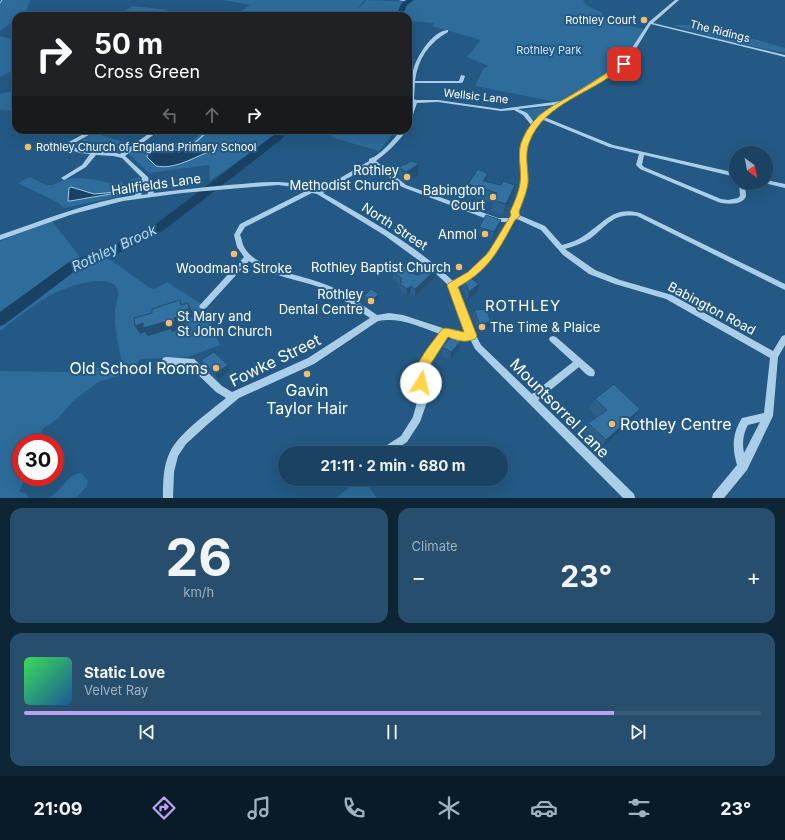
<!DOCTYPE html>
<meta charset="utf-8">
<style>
body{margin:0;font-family:Inter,sans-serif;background:#274e6c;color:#f1f3f6;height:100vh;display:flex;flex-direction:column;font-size:15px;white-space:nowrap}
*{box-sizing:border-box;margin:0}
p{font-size:13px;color:#9fb0be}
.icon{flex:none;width:22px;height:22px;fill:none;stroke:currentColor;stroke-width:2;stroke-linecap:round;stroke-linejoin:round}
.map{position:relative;height:498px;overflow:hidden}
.sheet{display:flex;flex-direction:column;gap:10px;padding:10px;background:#0e2536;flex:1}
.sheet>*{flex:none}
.guide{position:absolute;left:12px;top:12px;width:400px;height:122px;border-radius:12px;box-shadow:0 4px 16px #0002,0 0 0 1px #385c78;background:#202124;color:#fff;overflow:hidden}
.needle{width:26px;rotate:148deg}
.buttons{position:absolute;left:729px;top:146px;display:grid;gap:8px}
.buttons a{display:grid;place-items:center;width:44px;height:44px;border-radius:50%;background:#1a4363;box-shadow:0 4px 16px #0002,0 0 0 1px #385c78;font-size:20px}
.speed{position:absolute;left:12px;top:434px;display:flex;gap:8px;font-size:20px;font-weight:700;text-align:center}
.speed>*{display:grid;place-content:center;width:52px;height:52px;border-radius:50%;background:#1a4363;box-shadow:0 4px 16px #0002,0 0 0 1px #385c78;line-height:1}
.speed .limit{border:6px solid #d22;background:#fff;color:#111}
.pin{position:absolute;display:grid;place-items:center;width:34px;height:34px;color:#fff;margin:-17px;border-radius:8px;box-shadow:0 2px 6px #0006}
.me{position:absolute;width:44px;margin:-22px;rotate:9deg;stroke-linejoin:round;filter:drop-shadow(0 0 3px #0008)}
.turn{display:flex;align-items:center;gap:14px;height:84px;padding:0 16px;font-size:18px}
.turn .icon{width:52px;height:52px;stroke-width:2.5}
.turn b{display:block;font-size:28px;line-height:34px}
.lanes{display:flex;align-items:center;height:38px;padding:0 16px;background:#0003;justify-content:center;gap:20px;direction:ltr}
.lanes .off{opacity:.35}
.big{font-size:30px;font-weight:700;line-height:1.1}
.sheet .tile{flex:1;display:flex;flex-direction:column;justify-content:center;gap:6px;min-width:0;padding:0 14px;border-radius:12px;background:#274e6c}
.sheet .dial{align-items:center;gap:0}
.dial b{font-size:52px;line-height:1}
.song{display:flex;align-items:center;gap:12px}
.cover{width:48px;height:48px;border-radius:6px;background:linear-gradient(135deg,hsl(130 70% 55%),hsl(210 70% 35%))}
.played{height:4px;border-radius:2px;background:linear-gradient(90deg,#bca0f2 80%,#385c78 80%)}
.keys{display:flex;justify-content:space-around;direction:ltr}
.heat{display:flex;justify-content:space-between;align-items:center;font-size:22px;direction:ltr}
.sheet .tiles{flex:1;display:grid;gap:10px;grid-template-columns:1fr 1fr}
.tile:last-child{grid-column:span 2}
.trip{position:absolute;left:278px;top:446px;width:230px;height:40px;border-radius:20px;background:#1a4363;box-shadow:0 4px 16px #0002,0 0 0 1px #385c78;font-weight:700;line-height:40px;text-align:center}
.dock{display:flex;height:64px;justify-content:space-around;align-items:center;background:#0a1b28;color:#9fb0be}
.dock .icon{width:28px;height:28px}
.dock .on{color:#bca0f2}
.dock b{font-size:18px;color:#f1f3f6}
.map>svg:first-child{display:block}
</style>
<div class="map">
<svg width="785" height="498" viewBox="0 0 785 498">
<rect width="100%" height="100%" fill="#235984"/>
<path fill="#2d6c9b" d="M 0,0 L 30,0 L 27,9 L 20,16 L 16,16 L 16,19 L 0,31 Z
M 223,0 L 364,0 L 355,12 L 366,0 L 410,2 L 414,0 L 583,0 L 586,5 L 601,12 L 606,21 L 644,29 L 635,47 L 620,65 L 563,100 L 556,102 L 475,86 L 483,69 L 488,66 L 467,57 L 481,40 L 432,26 L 434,23 L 408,21 L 408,16 L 234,16 L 250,5 Z
M 133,6 L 168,10 L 156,16 L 116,16 Z
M 672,25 L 706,25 L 785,48 L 785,53 L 728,41 Z
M 0,36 L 16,40 L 16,69 L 0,77 Z
M 16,90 L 16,111 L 0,110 L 0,94 Z
M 544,107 L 549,108 L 534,120 L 520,111 Z
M 204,130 L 278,130 L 272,137 L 210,181 L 209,165 L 149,173 L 129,154 L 146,142 L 186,144 L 188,141 L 191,142 Z
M 339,130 L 391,130 L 395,131 L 379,151 L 331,137 Z
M 94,133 L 134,145 L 120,152 L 88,149 L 73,145 Z
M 30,177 C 36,180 40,183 48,185 C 55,186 62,180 68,179 C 82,176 103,181 116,185 L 122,181 L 123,184 L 127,184 L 130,180 L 139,177 L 141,180 L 138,190 L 131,194 L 64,208 L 57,202 L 18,183 Z
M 52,221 L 77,253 L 83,264 L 105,256 L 150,288 L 155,289 L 167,282 L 201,304 L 205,307 L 202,310 L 206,314 L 220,345 L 188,357 L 140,359 L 132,372 L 98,382 L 74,400 L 56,420 L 44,428 L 34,443 L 21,443 L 21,477 L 26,477 L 19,492 L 26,493 L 29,498 L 0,498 L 0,371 L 74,372 L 122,364 C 119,347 114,328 115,311 C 116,301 121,295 116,286 C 103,273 63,288 49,296 C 32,306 16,319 0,331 L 0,241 Z
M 81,473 L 88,481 L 86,487 L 76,498 L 48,498 C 62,493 64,475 81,473 Z
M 359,479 L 363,479 L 377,498 L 336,498 Z"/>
<path fill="#184163" stroke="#9fcbe9" d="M 210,146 L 213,148 L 211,151 C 194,157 175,170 156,166 L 147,157 L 148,153 L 157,150 L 181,150 Z
M 71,187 L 94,194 L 128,191 L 70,201 L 68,201 L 69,188 Z"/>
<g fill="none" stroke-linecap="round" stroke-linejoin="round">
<path stroke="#9fcbe9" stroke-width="1" d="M 400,0 L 407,1
M 0,3 L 2,0"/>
<path stroke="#9fcbe9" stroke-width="1.5" d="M 188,149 L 209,130"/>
<path fill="#184163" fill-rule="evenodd" d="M 406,0 L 414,0 L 407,5 L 402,16 L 396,16 L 401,4 Z
M 278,130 L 288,130 L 282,139 L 164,230 L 126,250 L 79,268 L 5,324 L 0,326 L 0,312 L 69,262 L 116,244 L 156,224 L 274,135 Z"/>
<path fill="#abcee8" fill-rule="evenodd" d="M 675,0 L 679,0 L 653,23 L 785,55 L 785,57 L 651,24 L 626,65 L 565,103 L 560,104 L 544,117 L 613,145 L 736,173 L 736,177 L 644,155 L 642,165 L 644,167 L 721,199 L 728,200 L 738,198 L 740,196 L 739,183 L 745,183 L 746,196 C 746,197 743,201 742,201 C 736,205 724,204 718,202 L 640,169 L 636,165 L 639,154 L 609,147 L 541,119 L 529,139 L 526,158 L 527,183 L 518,212 L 519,215 L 545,226 L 562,245 C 570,243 578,240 585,235 C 605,222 613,206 640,213 L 785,284 L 785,290 L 637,216 C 613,213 608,225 591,238 C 583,243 575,246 565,249 L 595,270 L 620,280 L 672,295 L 773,351 L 782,336 L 785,335 L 785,345 L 778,357 L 773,416 L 747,470 L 724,498 L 712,498 L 713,494 L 737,465 C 732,448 732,434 742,418 L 764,413 L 770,358 L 666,299 L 615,284 L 589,274 L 563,255 L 541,230 L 517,219 L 514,221 C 499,249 485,272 456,286 L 472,328 L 481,345 L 532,394 L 573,362 L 550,341 L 549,339 L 550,337 L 553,336 L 556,337 L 594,370 L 595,373 L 594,376 C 588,378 583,371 579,367 L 538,400 L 634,494 L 635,498 L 623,498 L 475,349 L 470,339 L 458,339 L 448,336 L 425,371 L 427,402 L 420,422 L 407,442 L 390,453 L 387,451 L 385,448 L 387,445 L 401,436 L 413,417 L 417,402 L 417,370 L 440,334 C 420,327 400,317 378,321 L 314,364 L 239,398 L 208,424 L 186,444 L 178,456 L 174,472 L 173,498 L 163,498 C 163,482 163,466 170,452 C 179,433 209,412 226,398 L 216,392 L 189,366 L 166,365 L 163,364 L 162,361 L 163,358 L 166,357 L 194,359 L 222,386 L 232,392 L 308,358 L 370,318 C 353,307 337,294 319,287 C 295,279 270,276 249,261 L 206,308 L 203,309 L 200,308 L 199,306 L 244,257 L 237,247 L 234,235 L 240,224 L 306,191 L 294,187 L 278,185 L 182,193 L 123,201 L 73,214 L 0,240 L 0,235 C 44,220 88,202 135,195 L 142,178 L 122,158 L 113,156 L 96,155 L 86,167 L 66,179 L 64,180 L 61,178 L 82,165 L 90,154 L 80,153 L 65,148 L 55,153 L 52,151 L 91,130 L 98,130 L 69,146 L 83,150 L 113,152 L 120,154 L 154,130 L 160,130 L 125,156 L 148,177 L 154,193 C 179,190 203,187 228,185 C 258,183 290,177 318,191 L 364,164 L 369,161 L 369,159 C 380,156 394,139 401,130 L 407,130 C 398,142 388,152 376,161 L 406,185 L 498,218 L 509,218 L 513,215 L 512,212 L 521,183 L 520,158 L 523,139 L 532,126 L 523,115 L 514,110 L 501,111 L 438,102 L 417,103 L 411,120 L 408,122 L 408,114 L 412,102 L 410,99 L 411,83 L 410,82 C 412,78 412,72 414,67 C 419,53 433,31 448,30 L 448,32 C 429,43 418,58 415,81 L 459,81 L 461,75 L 465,76 L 463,82 L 461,83 L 415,83 L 414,99 L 416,100 L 438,100 L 501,109 L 562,101 L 622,63 L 649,22 ZM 554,105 L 538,116 L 534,122 L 527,113 L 518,109 ZM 372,164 L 402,187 L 495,222 L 507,222 C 493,247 479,269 453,281 C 416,245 368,219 323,193 ZM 145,186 L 148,194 L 141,195 ZM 312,193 L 317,194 L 384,235 L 432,270 L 449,286 L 466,333 L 458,333 L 403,315 L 389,313 L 377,315 C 361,304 345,292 327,285 C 302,274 258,271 244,247 C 242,243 242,239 240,235 L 245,227 ZM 760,422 L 744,453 C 742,443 743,434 748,425 Z
M 766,180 L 785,184 L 785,188 L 764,183 L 766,183 Z"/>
</g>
<path fill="#2c618a" d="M 419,164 L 418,175 L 406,183 L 399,178 L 399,167 Z
M 486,181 L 513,195 L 503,214 L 491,211 L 493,203 L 466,195 L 468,184 Z
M 501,220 L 500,226 L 492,238 L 478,233 L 479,227 Z
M 437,269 L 436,276 L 415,296 L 410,293 L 407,296 L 400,291 L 399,284 L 393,279 L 393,272 L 419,275 Z
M 464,280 L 478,292 L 467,300 L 463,288 Z
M 379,294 L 379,299 L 372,306 L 364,302 L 364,296 Z
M 474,310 L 489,328 L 479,331 L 473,317 Z
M 442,347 L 459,349 L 450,360 L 441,355 Z
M 201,360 L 228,365 L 230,370 L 218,380 L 203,366 Z
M 595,399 L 633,419 L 600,450 L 583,433 L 588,423 L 597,417 L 589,409 Z"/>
<path fill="#244f71" d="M 419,164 L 418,175 L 406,183 L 406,172 Z
M 488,174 L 486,184 L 483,181 Z
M 515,185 L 513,195 L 503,214 L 506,204 Z
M 501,220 L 500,226 L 492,238 L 494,232 Z
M 437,269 L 436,276 L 415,296 L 415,289 Z
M 479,284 L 478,292 L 467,300 L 469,292 Z
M 411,286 L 410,293 L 407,296 L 407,289 Z
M 379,294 L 379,299 L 372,306 L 371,301 Z
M 180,300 L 184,309 L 188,303 L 192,311 L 193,317 L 185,319 L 186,324 L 178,327 L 179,330 L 172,332 L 171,329 L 148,336 L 145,332 L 140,334 L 135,326 L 143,323 L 174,318 L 181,305 Z
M 491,321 L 489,328 L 479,331 L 480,325 Z
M 461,341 L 459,349 L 450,360 L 451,352 Z
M 228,365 L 230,370 L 218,380 L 215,374 Z
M 640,409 L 633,419 L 600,450 L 606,440 Z"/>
<path fill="#3371a1" stroke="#244f71" d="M 412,161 L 419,164 L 406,172 L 399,167 Z
M 478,169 L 488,174 L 483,181 L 501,185 L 503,181 L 515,185 L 506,204 L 493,200 L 497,193 L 468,184 Z
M 486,215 L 501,220 L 494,232 L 479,227 Z
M 431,264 L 437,269 L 415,289 L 411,286 L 407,289 L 400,284 L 402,282 L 400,281 L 402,279 L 393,272 L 403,265 L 416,275 L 419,275 Z
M 468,276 L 479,284 L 469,292 L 464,280 Z
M 371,289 L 379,294 L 371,301 L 364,296 Z
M 180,300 L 181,305 L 188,303 L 189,309 L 181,311 L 182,316 L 174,318 L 175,322 L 168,324 L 168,321 L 143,328 L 143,323 L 135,326 L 134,318 L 152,313 L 152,309 Z
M 486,309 L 491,321 L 480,325 L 474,310 Z
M 455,337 L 461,341 L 451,352 L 442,347 L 450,338 Z
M 214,352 L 228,365 L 215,374 L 201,360 Z
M 614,384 L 640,409 L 606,440 L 588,423 L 607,410 L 595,399 Z"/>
<path fill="#ffd54a" stroke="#a68a30" d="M 622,63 L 626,64 C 596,93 544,101 529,143 C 524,156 529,170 528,183 C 527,192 522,203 519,212 L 520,216 L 515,220 C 498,251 490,269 458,287 L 477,336 L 475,339 C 465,343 458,341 448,337 L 428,368 L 425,387 L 421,388 L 417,387 C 408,367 432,344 442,329 L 446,328 L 464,332 L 447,285 L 449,283 L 468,272 L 488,253 L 511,215 L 510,212 C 514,203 519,192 520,183 C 522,170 517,156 521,143 C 531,117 547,109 570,96 C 588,86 605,74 622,63 Z"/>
<g fill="#f4bc6d" stroke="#235984" stroke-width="1.5">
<circle cx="644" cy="20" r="4"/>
<circle cx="28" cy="147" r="4"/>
<circle cx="407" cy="177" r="4"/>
<circle cx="493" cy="197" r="4"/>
<circle cx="485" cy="234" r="4"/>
<circle cx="234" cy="254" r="4"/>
<circle cx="459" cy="267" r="4"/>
<circle cx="371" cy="301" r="4"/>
<circle cx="169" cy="323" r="4"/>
<circle cx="482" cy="327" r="4"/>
<circle cx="216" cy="368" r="4"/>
<circle cx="307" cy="374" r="4"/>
<circle cx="612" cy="424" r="4"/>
</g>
<g text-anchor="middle" stroke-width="4" stroke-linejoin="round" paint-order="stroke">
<g font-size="11" fill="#fff" stroke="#235984" text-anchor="end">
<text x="636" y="24">Rothley Court</text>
<text x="36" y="151" text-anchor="start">Rothley Church of England Primary School</text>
</g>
<g font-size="11" fill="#fff" stroke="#235984">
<text transform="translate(720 31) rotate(14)" y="4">The Ridings</text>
<text transform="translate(476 96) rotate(6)" y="4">Wellsic Lane</text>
</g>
<g font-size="11" fill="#cfe6f6" stroke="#235984">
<text x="549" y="54">Rothley Park</text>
</g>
<g font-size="13" fill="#fff" stroke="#235984" text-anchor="end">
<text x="399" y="175">Rothley<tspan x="399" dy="15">Methodist Church</tspan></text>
<text x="485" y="195">Babington<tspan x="485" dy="15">Court</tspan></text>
<text x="477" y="239">Anmol</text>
<text x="451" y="272">Rothley Baptist Church</text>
<text x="234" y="273" text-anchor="middle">Woodman's Stroke</text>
<text x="363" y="299">Rothley<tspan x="363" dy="15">Dental Centre</tspan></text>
<text x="177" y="321" text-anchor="start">St Mary and<tspan x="177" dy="15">St John Church</tspan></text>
<text x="490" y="332" text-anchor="start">The Time &amp; Plaice</text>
</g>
<g font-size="13" fill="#fff" stroke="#235984">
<text transform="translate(156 184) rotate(-8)" y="5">Hallfields Lane</text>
<text transform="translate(395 226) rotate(33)" y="5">North Street</text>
<text transform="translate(712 308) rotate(28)" y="5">Babington Road</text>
</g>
<g font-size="14" font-style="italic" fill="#b6d8f0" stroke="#235984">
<text transform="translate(114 248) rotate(-25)" y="5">Rothley Brook</text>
</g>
<g font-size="15" letter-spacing="1" fill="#fff" stroke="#235984">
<text x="523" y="311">ROTHLEY</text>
</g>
<g font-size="16" fill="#fff" stroke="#235984">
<text transform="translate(275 360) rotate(-26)" y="6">Fowke Street</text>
<text transform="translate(560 408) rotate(45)" y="6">Mountsorrel Lane</text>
</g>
<g font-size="16" fill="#fff" stroke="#235984" text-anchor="end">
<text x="208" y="374">Old School Rooms</text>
<text x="307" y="396" text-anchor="middle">Gavin<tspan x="307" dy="18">Taylor Hair</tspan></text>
<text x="620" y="430" text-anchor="start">Rothley Centre</text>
</g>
</g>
</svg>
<div class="buttons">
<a><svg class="needle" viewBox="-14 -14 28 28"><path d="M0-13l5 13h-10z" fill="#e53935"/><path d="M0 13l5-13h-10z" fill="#9fb0be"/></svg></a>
</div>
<div class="speed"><div class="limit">30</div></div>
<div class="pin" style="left:624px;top:64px;background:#d93025"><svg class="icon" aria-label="arrive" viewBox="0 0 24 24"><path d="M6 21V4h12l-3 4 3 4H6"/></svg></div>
<svg class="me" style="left:421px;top:383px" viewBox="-20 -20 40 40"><circle r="19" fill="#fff"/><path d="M0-13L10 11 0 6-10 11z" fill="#ffd54a"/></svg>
<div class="trip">21:11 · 2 min · 680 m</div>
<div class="guide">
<div class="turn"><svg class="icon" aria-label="right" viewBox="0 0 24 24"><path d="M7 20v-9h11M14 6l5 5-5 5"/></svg><div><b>50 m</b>Cross Green</div></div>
<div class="lanes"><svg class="icon off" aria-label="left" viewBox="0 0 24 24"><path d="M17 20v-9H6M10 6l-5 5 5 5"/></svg><svg class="icon off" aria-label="ahead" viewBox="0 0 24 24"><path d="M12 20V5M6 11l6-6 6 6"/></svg><svg class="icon" aria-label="right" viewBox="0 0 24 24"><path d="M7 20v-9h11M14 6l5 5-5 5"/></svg></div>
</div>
</div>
<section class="sheet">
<div class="tiles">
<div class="tile dial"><b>26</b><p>km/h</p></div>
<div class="tile"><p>Climate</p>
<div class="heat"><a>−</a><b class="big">23°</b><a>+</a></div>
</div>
<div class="tile">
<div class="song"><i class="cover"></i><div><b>Static Love</b><p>Velvet Ray</p></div></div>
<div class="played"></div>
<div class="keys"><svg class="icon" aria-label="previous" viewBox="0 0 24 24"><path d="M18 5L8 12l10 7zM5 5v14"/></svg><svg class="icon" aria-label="pause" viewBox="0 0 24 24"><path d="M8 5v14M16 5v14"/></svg><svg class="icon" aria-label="next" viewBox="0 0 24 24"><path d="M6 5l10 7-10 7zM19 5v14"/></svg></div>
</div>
</div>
</section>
<nav class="dock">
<b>21:09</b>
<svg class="icon on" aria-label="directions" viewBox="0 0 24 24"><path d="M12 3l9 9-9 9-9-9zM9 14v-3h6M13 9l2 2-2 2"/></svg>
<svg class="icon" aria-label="music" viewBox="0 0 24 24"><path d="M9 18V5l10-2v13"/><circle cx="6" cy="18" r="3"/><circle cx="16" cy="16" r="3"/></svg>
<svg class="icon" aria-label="phone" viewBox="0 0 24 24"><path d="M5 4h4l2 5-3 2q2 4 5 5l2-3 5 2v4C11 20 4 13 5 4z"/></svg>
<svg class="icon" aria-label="climate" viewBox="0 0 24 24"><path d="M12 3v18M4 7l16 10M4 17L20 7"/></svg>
<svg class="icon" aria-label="car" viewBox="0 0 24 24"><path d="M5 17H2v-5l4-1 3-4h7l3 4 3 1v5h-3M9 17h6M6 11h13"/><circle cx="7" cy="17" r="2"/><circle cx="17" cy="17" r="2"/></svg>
<svg class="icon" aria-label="filters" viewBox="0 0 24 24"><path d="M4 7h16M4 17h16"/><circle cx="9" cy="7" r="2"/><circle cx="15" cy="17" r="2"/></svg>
<b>23°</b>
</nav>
